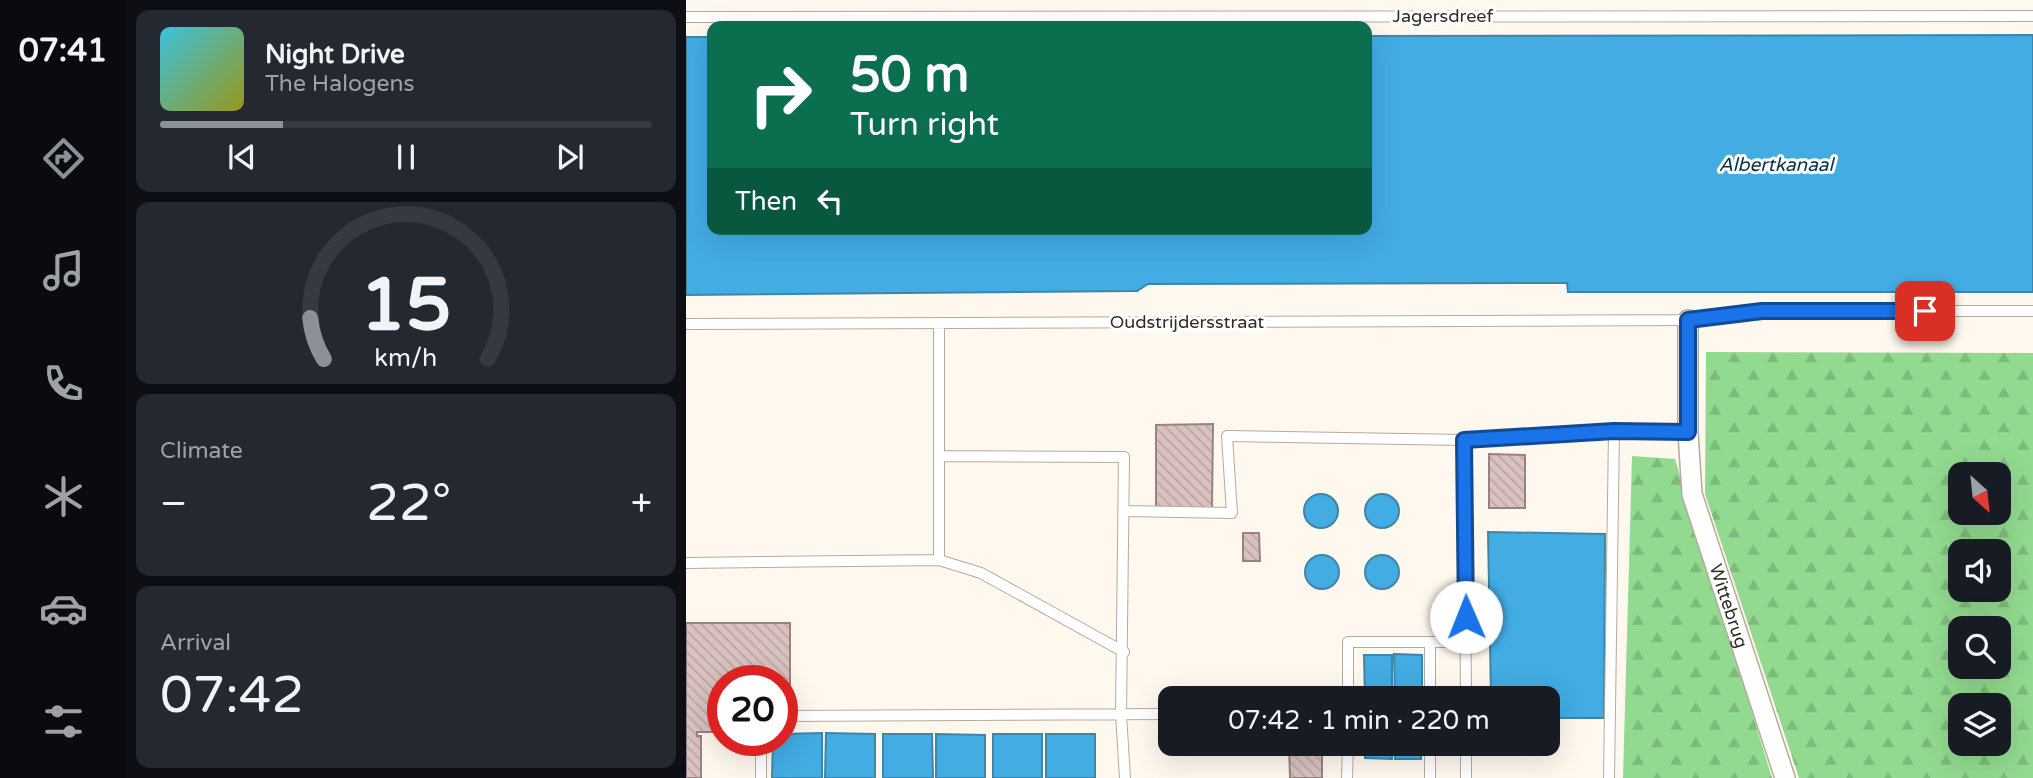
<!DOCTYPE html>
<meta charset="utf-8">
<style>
body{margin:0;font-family:"Varela Round",sans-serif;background:#242831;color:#f1f3f6;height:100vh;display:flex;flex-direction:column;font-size:26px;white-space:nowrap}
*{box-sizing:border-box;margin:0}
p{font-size:23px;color:#9ea1a6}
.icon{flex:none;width:38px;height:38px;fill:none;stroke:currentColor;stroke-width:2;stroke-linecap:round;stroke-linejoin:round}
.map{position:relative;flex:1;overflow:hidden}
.panel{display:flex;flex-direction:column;gap:10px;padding:10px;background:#0d0f14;width:560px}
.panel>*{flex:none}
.hud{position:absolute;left:21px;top:21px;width:665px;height:214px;border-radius:14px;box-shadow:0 7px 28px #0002;background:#0b6e4f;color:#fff;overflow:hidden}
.needle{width:46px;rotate:153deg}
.fabs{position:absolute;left:1262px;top:462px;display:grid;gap:14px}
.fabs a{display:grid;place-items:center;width:63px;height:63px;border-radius:14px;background:#171b24;box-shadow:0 7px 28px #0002;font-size:35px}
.speed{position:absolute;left:21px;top:665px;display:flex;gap:14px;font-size:35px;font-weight:700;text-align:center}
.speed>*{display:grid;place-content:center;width:91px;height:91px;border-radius:50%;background:#171b24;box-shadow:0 7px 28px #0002;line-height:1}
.speed .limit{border:10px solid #d22;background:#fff;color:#111}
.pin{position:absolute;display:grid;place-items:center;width:60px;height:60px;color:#fff;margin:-30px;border-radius:14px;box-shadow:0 4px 10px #0006}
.me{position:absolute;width:77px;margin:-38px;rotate:359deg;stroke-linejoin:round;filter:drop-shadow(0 0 5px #0008)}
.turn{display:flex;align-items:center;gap:24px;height:147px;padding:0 28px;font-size:32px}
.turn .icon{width:91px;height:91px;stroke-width:2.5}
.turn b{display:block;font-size:49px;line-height:60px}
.then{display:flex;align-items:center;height:66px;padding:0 28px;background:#0003;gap:14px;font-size:26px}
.big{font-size:52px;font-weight:600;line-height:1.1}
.panel .card{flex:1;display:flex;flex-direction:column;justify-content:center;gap:10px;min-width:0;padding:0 24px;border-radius:14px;background:#242831}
.panel .dial{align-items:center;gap:0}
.dial svg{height:182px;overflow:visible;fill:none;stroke:#363941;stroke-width:7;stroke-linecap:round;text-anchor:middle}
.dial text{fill:#f1f3f6;stroke:none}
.song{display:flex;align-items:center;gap:21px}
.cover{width:84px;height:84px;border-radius:10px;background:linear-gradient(135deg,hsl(190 70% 55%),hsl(60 70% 35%))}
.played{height:7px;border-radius:4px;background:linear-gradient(90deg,#8c9099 25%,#363941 25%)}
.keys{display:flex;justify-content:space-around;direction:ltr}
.heat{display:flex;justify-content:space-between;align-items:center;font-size:38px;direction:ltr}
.trip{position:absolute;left:472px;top:686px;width:402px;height:70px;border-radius:14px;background:#171b24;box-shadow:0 7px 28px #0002;font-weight:600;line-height:70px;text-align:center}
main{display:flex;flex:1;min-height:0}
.dock{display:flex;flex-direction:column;width:126px;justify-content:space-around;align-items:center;background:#090b0e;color:#9ea1a6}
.dock .icon{width:49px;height:49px}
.dock .on{color:#8c9099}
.dock b{font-size:32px;color:#f1f3f6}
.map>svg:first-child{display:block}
</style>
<main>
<nav class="dock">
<b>07:41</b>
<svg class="icon on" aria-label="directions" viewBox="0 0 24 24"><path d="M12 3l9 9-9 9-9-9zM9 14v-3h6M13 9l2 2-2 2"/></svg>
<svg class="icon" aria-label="music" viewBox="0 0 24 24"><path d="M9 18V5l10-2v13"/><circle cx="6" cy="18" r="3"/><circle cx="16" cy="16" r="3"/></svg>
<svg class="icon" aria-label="phone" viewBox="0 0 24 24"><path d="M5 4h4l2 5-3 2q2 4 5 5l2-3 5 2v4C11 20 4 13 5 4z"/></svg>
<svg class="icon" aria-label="climate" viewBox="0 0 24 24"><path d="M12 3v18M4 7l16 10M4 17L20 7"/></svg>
<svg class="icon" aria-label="car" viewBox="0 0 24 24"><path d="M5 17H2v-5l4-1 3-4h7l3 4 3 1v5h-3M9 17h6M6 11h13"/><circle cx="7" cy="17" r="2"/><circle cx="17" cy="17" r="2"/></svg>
<svg class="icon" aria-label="filters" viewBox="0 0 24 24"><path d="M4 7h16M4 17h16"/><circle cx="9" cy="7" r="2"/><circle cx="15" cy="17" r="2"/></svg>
</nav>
<section class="panel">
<div class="card">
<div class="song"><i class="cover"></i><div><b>Night Drive</b><p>The Halogens</p></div></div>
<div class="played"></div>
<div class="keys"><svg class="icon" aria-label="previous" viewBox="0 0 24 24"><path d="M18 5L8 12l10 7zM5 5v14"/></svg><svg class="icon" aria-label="pause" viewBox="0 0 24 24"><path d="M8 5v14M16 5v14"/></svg><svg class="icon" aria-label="next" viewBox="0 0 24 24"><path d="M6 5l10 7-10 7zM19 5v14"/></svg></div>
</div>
<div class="card dial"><svg viewBox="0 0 100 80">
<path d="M14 69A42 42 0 1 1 86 69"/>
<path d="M14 69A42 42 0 0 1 8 51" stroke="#8c9099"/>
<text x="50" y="56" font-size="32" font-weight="700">15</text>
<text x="50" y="72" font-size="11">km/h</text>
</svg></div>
<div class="card"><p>Climate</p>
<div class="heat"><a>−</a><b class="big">22°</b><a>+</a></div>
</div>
<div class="card"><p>Arrival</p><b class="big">07:42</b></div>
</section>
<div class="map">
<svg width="1347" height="778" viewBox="0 0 1347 778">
<defs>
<pattern id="forest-firs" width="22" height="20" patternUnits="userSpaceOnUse" patternTransform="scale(1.75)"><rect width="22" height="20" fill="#92da8f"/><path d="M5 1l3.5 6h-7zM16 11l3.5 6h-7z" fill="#7ebb7b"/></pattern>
<pattern id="building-back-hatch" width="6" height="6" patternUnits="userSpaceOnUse" patternTransform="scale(1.75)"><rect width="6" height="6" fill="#d9c2c0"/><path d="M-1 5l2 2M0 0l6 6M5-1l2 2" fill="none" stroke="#bba7a5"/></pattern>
</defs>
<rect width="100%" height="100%" fill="#fff8ee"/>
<path fill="url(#forest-firs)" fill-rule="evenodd" d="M 1020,352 L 1347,353 L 1347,778 L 1113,778 L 1019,494 ZM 1274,474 L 1312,474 L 1312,513 L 1274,513 ZM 1274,551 L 1312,551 L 1312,590 L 1274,590 ZM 1274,628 L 1312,628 L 1312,667 L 1274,667 ZM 1274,705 L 1312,705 L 1312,744 L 1274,744 Z
M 946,456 L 989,459 L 1086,778 L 937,778 Z"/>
<path fill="#42ace3" stroke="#3d86aa" stroke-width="2" d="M 1347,35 L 1347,292 L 882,292 L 881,283 L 462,284 L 451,291 L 0,295 L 0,37 L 26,37 L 26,229 L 681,229 L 681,36 Z
M679 511a17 17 0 1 1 34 0a17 17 0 1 1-34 0Z
M618 511a17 17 0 1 1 34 0a17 17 0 1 1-34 0Z
M 802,532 L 919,534 L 918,718 L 863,718 L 863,698 L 805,698 Z
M619 572a17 17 0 1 1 34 0a17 17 0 1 1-34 0Z
M679 572a17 17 0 1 1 34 0a17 17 0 1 1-34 0Z
M 708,654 L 736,655 L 736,698 L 709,698 Z
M 678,655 L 706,655 L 706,698 L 679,698 Z
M 136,733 L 136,778 L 86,778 L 87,740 L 96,740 L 96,734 Z
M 140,733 L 189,734 L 189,778 L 139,778 Z
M 197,734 L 246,734 L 247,778 L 197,778 Z
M 250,734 L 299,735 L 299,778 L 250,778 Z
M 307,734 L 356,734 L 356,778 L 307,778 Z
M 360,734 L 409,734 L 409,778 L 360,778 Z
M 679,744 L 706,744 L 706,759 L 679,758 Z
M 709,744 L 736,744 L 735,759 L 709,759 Z"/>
<path fill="url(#building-back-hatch)" stroke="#988381" stroke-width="2" d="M 527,424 L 526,508 L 470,508 L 470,425 Z
M 803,454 L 839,455 L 839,508 L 803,508 Z
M 557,533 L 573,533 L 574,561 L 557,561 Z
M 0,623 L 104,623 L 104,705 L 96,705 L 96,681 L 37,681 L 37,710 L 27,710 L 26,732 L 11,732 L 11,736 L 15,736 L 15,778 L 0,778 Z
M 603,744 L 636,744 L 636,778 L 604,778 Z"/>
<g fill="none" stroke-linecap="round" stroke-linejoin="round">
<defs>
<path id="service" d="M 0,17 L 1347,16
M 0,324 L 1002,320 L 1076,311 L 1347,311
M 778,440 L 780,698
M 254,456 L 438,457 L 435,714 L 439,778
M 439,511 L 546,513 L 541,436 L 778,440 L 928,431 L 1002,432
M 253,560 L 253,323
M 0,563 L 253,560 L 295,573 L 438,652
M 662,698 L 662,642 L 780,642
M 744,698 L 744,644
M 96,716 L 485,714
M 780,744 L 780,778
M 75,778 L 75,740
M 661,778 L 662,744
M 744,778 L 744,744
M 923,778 L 928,431"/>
<g id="minor">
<path id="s1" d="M 1002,320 L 1002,432 L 1006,494 L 1099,778"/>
</g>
</defs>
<use href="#service" stroke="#b6ab9a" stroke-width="12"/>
<use href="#minor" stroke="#b6ab9a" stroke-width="22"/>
<use href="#service" stroke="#fff" stroke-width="10"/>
<use href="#minor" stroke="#fff" stroke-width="19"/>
</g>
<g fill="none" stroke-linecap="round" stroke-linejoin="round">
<defs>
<path id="route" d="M 780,617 L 778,440 L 928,431 L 1002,432 L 1002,320 L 1076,311 L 1239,311"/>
</defs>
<use href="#route" stroke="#114b97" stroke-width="18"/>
<use href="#route" stroke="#1a73e8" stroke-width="12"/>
</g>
<g text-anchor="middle" stroke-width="6" stroke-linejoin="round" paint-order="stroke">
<g font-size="18" fill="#302c25" stroke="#fff">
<text x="757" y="22">Jagersdreef</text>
<text x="501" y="328">Oudstrijdersstraat</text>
<text dy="6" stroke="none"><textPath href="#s1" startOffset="292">Wittebrug</textPath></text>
</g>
<g font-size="19" font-style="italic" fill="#04334a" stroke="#fff">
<text x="1090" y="171">Albertkanaal</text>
</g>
</g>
</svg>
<div class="fabs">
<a><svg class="needle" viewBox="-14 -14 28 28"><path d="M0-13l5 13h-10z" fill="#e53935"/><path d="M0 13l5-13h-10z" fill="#9ea1a6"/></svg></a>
<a><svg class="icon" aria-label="sound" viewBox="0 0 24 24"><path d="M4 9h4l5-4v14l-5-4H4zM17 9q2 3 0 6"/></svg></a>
<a><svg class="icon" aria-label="search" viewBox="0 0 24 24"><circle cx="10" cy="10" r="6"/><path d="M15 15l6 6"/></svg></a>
<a><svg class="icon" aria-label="layers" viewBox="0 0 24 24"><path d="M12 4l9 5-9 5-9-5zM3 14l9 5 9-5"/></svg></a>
</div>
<div class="speed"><div class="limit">20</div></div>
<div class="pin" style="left:1239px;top:311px;background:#d93025"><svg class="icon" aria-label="arrive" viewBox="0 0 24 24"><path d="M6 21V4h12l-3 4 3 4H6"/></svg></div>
<svg class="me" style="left:780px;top:617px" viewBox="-20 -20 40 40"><circle r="19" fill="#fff"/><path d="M0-13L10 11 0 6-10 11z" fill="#1a73e8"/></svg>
<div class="trip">07:42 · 1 min · 220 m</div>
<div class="hud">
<div class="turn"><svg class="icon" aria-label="right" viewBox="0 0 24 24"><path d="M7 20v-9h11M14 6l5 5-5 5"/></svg><div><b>50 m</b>Turn right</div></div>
<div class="then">Then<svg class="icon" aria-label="left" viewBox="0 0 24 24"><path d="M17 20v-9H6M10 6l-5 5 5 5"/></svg></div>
</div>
</div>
</main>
